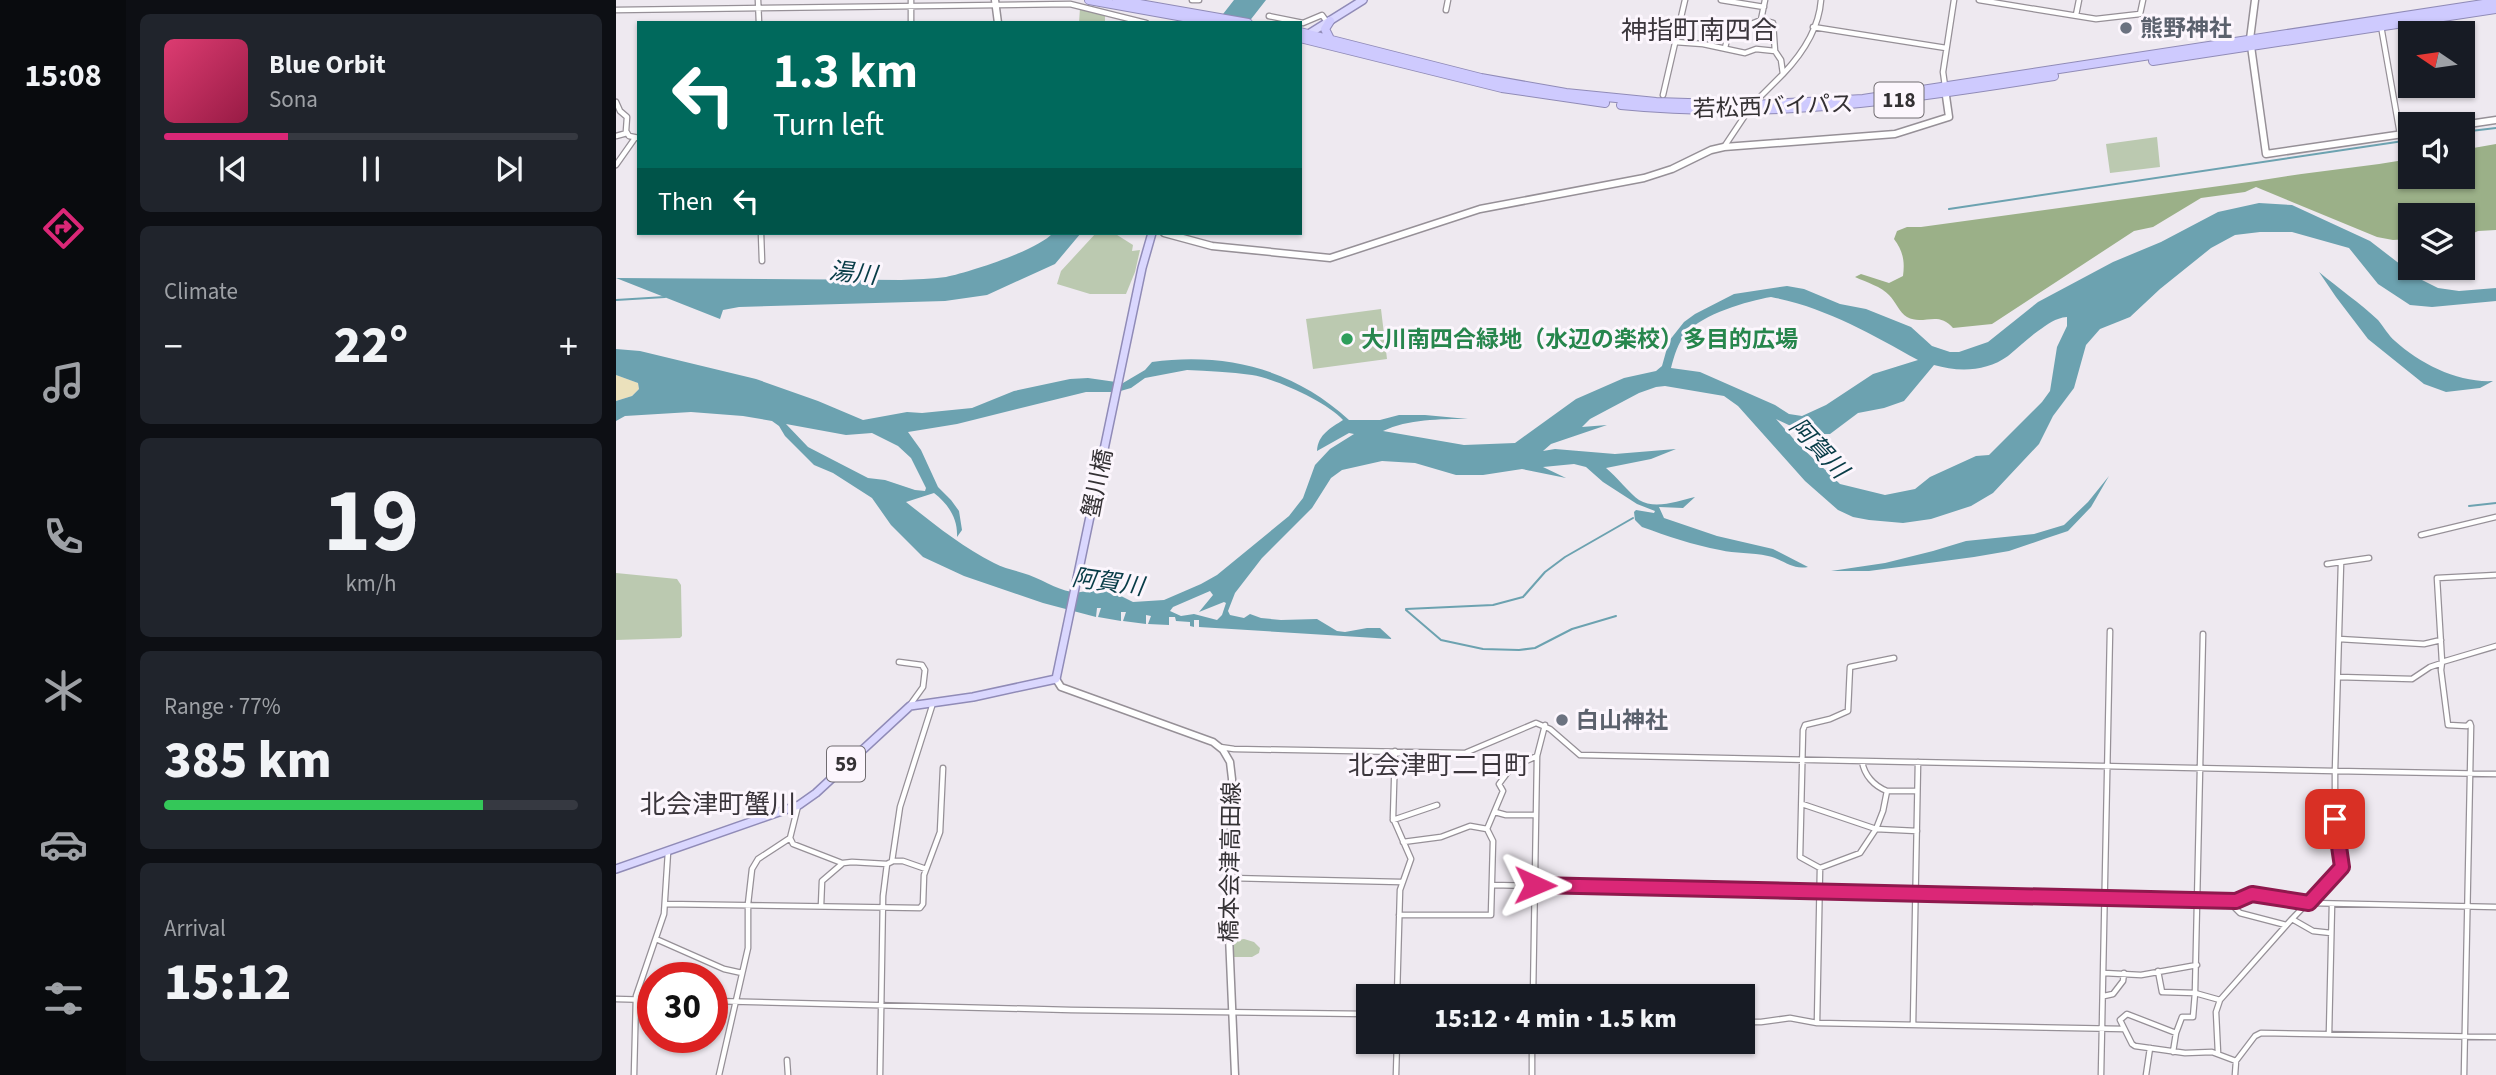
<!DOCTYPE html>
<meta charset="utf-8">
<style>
body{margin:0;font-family:"Source Sans 3","Noto Sans JP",sans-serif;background:#20242c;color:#f1f3f6;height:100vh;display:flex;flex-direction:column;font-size:26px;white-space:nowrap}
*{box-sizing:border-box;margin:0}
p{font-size:23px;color:#9ea1a6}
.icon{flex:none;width:38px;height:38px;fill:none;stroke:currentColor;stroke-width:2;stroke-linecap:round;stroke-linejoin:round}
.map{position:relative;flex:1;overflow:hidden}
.details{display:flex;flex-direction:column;gap:14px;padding:14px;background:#0d0f14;width:490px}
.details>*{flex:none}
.guide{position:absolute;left:21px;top:21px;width:665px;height:214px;border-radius:0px;box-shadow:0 2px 5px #0004;background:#00695c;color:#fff;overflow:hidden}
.needle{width:46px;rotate:283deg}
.controls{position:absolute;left:1782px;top:21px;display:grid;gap:14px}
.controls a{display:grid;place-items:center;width:77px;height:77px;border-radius:0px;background:#171b24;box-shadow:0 2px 5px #0004;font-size:35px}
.speed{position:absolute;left:21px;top:962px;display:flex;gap:14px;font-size:35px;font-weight:700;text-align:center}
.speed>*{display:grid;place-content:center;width:91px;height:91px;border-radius:50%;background:#171b24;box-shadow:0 2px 5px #0004;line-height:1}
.speed .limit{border:10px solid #d22;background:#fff;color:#111}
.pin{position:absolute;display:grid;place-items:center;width:60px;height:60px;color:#fff;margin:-30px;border-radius:14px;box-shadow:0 4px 10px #0006}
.me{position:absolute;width:77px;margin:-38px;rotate:91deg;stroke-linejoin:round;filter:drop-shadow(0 0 5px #0008)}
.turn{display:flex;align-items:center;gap:24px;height:147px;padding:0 21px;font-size:32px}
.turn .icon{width:91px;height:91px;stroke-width:2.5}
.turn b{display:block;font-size:49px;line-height:60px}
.then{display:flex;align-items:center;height:66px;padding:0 21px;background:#0003;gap:14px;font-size:26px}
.big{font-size:52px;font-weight:800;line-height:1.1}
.details .tile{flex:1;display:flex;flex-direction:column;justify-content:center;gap:10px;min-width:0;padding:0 24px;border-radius:10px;background:#20242c}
.details .dial{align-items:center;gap:0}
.dial b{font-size:91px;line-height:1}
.song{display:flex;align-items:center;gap:21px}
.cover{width:84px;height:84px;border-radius:10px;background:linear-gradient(135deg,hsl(340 70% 55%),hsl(340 70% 35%))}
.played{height:7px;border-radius:4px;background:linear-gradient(90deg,#db2777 30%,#363941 30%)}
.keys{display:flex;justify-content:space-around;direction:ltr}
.heat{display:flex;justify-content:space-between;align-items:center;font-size:38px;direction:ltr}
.charge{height:10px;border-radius:5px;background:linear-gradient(90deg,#34c759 77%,#363941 0)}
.trip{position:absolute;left:740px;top:984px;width:399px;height:70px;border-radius:0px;background:#171b24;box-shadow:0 2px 5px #0004;font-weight:800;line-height:70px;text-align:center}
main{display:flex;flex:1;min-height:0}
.tab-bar{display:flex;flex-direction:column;width:126px;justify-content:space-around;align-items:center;background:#090b0e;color:#9ea1a6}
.tab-bar .icon{width:49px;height:49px}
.tab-bar .active{color:#db2777}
.tab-bar b{font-size:32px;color:#f1f3f6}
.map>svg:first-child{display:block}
</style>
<main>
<nav class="tab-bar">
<b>15:08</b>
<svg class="icon active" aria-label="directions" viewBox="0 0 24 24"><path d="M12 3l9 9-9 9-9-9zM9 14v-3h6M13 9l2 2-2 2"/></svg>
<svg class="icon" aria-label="music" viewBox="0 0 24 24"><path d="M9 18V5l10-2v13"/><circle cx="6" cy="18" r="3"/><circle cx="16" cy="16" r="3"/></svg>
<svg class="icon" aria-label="phone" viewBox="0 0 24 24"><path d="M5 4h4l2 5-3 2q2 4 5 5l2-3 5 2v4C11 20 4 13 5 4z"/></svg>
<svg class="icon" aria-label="climate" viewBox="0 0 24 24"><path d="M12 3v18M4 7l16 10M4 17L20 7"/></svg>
<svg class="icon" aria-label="car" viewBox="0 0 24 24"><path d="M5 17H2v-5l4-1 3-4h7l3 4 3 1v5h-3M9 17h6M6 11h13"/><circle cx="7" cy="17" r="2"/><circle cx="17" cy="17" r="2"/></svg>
<svg class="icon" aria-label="filters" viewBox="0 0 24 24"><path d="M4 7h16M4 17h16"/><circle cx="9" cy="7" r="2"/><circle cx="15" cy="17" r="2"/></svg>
</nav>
<section class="details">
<div class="tile">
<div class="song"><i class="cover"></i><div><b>Blue Orbit</b><p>Sona</p></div></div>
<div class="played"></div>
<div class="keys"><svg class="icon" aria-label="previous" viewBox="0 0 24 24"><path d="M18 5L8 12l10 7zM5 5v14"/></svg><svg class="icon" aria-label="pause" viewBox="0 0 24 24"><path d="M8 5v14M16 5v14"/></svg><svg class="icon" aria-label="next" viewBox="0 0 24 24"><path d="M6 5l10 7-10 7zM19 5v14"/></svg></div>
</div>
<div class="tile"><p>Climate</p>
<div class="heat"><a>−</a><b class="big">22°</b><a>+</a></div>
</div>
<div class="tile dial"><b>19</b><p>km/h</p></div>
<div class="tile"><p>Range · 77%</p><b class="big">385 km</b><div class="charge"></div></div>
<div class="tile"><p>Arrival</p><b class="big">15:12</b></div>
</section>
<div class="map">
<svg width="1880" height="1075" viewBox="0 0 1880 1075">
<rect width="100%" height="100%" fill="#eee9f0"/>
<path fill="#bbc9b0" d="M 464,8 L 489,16 L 489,23 L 463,23 Z
M 1541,137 L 1544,167 L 1494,173 L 1490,144 Z
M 480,233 L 498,233 L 517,245 L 516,251 L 524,250 L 519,272 L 510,294 L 474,294 L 441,284 L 445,271 Z
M 765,309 L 771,359 L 697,369 L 690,319 Z
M 0,573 L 61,579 L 65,585 L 66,636 L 64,638 L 0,640 Z
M 628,939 L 638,942 L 644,948 L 643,953 L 636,957 L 617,957 L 616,941 Z"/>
<path fill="#9bb088" d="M 1880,144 L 1880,230 L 1862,231 L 1847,238 L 1846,215 L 1794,215 L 1794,239 L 1777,240 L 1761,237 L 1640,187 L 1629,192 L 1585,198 L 1537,227 L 1518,231 L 1376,324 L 1337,328 C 1322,310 1307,326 1291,317 C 1283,312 1280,302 1273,295 C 1266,287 1250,282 1239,277 L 1245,274 L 1273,283 L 1287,276 C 1289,261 1287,251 1278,239 L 1281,231 L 1291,227 L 1305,227 L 1640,181 C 1691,172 1743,168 1794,159 L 1794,177 L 1846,177 L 1846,150 Z"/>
<path fill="#ebe1bc" d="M 0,375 L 22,383 L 23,389 L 16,396 L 0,401 Z"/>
<path fill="#6ca2b0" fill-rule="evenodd" d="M 618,0 L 650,0 L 632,23 L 600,23 Z
M 1643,203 L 1676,205 L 1754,241 L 1802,278 L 1822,288 L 1843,291 L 1880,288 L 1880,301 L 1816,307 L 1794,305 L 1762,284 L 1733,248 L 1676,232 L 1644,232 L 1619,235 L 1595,248 L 1544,289 L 1514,317 L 1484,329 L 1470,345 L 1458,388 L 1437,416 L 1423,444 L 1377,493 L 1355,506 L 1315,519 L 1287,523 L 1253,520 L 1237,517 L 1222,510 L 1189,481 L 1122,406 L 1108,396 L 1049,386 L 1040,387 L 1023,393 L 974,419 L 966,427 L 991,425 L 935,444 L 927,451 L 939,449 L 999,454 L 1060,449 L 1035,459 L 990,468 C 1000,476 1014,494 1023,500 C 1039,510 1062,501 1079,497 L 1067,508 L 1043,507 L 1048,518 L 1101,536 L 1157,549 L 1192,567 C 1175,570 1167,559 1152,556 C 1136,552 1119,554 1104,550 C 1077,545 1051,536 1026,527 L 1019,520 L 1018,512 L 1020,510 L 1038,513 L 1039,511 L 1021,504 L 987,482 L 970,467 L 958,464 L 927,467 L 950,478 L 906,469 L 867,475 L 840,475 L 799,463 L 766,461 L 726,470 L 715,478 L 696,508 L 646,558 L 619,593 L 612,611 L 614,615 L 628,618 L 634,614 L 645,618 L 665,620 L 701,619 L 721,631 L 729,632 L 751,628 L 764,628 L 776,639 L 583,627 L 583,620 L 578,620 L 578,627 L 574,626 L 574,622 L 560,621 L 559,617 L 553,617 L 553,625 L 532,624 L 535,616 L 530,615 L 530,624 L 507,621 L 510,612 L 505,612 L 505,621 L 482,617 L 485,608 L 481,608 L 480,617 L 427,603 L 348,576 L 307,557 L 275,525 L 256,498 L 217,473 L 198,465 L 169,436 L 163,426 L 156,421 L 127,416 L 75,412 L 9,416 L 0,421 L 0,401 L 16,396 L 23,389 L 22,383 L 0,375 L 0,349 L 24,351 L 140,379 L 202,401 L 247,420 L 291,412 L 306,413 L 356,408 L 398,391 L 454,379 L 472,378 L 507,383 L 529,370 L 536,362 C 609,352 678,369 733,420 L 764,420 L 783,415 L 809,415 L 852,419 C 824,419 792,419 767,431 L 848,445 L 899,443 L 960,399 L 1008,378 L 1040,371 L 1046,366 L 1053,341 L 1068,322 L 1079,314 L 1118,294 L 1171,286 L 1188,289 L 1224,304 L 1250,309 L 1295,327 L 1316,346 L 1334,352 L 1343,352 L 1372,342 L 1422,302 L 1497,262 L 1545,242 L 1602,212 ZM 1155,297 C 1209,307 1255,334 1302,360 L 1257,374 L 1210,405 L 1186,416 L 1173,414 L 1159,405 L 1084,372 L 1055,368 C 1058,356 1062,343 1070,333 C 1087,314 1131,301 1155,297 ZM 1451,317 L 1451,326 L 1441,347 L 1434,391 L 1426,402 L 1373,455 L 1360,456 L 1314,477 L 1299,489 L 1269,495 L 1224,484 L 1183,445 L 1160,419 L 1192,434 L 1214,434 L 1242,413 L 1268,408 L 1288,401 L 1318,365 C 1342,372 1370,372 1392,356 C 1402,348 1411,339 1422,331 C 1432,324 1439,318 1451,317 ZM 571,370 C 592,371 614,372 636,375 C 660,379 711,402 727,420 C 715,428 702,434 701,451 L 733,433 L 738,434 L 714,449 L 699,465 L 687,498 L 673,516 L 601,575 L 585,584 L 548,600 L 517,602 L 483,585 C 457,602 439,585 413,575 C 402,571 389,569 378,563 C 346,547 318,524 290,502 L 318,493 C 332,504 342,518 341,537 L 346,530 L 343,511 L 335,500 L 322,487 L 305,450 L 292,432 L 341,424 L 470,392 L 501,392 L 515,388 L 529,378 ZM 170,424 L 230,435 L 256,433 L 282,446 L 295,458 L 310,488 L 309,491 L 299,490 L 269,480 L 252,478 L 192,447 ZM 594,591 L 597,595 L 583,612 L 608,602 L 610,603 L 606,615 L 601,620 L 578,614 L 565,616 L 554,611 L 557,607 Z
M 437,233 L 465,233 L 439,264 L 371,295 L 329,301 L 123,307 L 107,310 L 104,319 L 0,278 L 285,280 C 300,279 315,279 330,277 C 354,272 422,250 437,233 Z
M 1703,272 C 1722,288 1744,303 1762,320 C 1768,327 1772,335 1779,341 C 1804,364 1843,383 1877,381 L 1864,388 L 1830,392 L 1808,384 L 1752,339 L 1720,297 Z
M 1493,476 L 1475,507 L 1452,531 L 1431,538 L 1393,551 L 1358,557 L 1253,571 L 1215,571 L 1269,563 L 1317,551 L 1350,541 L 1418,534 L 1448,525 L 1472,502 Z"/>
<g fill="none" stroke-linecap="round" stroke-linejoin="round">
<path stroke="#6ca2b0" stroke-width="2" d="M 1846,132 L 1880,128
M 1333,209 L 1794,140
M 0,300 L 49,297
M 1853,506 L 1880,503
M 790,609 L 877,605 L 907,597 L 929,572 L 949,557 L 1017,518
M 790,610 L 825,640 L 867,649 L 903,650 L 919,648 L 956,629 L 1000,616"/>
<defs>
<path id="minor" d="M 142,0 L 143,23
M 295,0 L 295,23
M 576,0 L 583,0
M 1105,0 L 1148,7
M 1363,0 L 1480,19 L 1524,14 L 1527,0
M 0,10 L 454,4 L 530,23
M 830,10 L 832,0
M 1460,15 L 1463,0
M 653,16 L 687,23 L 706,15 L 711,22
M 1765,26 L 1784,134
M 1197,27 L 1330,48
M 1059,42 L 1087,44 L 1129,53 L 1140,49 L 1159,51
M 1109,48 L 1112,35 L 1121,23 L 1130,26 L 1145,20
M 1167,74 C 1186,54 1203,28 1205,0
M 1329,86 L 1327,72 L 1338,0
M 1047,95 L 1069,0
M 0,102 L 4,111 L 11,117 L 10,131 L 13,136 L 23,138
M 0,136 L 11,133
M 1108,147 L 1136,105 L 1167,74 L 1165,60 L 1159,51 L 1157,23 L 1145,20 L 1149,0
M 0,165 L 19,138
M 145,233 L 146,261
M 1805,535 L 1880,517
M 1711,564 L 1753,558
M 1587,634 L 1579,993 L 1604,1000
M 1723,639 L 1808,644 L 1825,640
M 283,662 L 306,665 L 309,670 L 307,687 L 294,705
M 1826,662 L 1821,578 L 1880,575
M 1722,677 L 1796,679 L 1814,667 L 1826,663
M 604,747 L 618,749 L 849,753 L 920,723 L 934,729 L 964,755 L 1719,771 L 1725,563
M 779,751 L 777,818 L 795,859 L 784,890 L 781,996
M 1246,761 C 1248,775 1258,786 1271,791
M 1186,804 L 1260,829 L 1244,853 L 1204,868 L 1184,857 L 1187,730 L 1189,725 L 1214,719 L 1232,711 L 1234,667 L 1278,658
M 182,806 L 174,838 L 177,844 L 226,863
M 879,812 L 890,815 L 920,815
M 777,820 L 821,805
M 871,829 L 887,791 L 883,784 L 895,768 L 921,756
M 1301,831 L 1260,829 L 1267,811 L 1271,791 L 1301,791
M 276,861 L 284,807 L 317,703
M 614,878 L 785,882
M 876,885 L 1620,901 L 1636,894 L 1694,903 L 1880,907
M 1620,901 L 1619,908 L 1624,913 L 1670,925
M 49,904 L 304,908 L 307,904 L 308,875 L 324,832 L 327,768
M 205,906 L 206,881 L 227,863 L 236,862 L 271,864 L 277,861 L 287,861 L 310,869
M 783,915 L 875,915 L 877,841 L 871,829 L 854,826 L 825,837 L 787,842
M 1676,919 L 1697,931 L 1715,933
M 40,939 L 108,969 L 126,973
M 1542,971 L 1546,992 L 1579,993 L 1577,1017 L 1566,1017 L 1560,1033 L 1511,1014 L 1504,1020 L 1516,1044 L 1519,1046 L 1569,1053 L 1596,1052 L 1620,1061 L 1639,1036 L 1645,1033 L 1880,1037
M 1488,973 L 1525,975 L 1581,965
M 917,996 L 921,756 L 929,725
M 1488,996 L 1497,994 L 1507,981 L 1508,973
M 0,999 L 37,1000
M 96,1001 L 455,1010 L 752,1014
M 1127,1022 L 1145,1022 L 1174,1018 L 1201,1023 L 1508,1029
M 1201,1023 L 1204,868
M 1297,1025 L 1302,762
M 1713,1034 L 1716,904
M 1557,1052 L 1560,1033
M 1602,1053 L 1600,1012 L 1604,1000 L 1675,920 L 1726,867 L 1719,815 L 1719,771 L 1880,774
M 171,1060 L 172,1075
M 18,1075 L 20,996 L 48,914 L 52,852
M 103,1075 L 132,948 L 132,904 L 136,869 L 142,859 L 174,838
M 264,1075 L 267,896 L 271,864
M 780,1075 L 781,1041
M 916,1075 L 916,1041
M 1485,1075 L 1494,631
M 1530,1075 L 1534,1048
M 1619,1075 L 1620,1061
M 1848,1075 L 1855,726 L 1854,723 L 1851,726 L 1832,725 L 1825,670 L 1826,662 L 1880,646"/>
<path id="tertiary" d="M 1639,0 L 1634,39 L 1650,154 L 1794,133
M 1846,125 L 1880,120
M 548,233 L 596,246 L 714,258 L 864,209 L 1028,178 L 1056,169 L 1095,150 L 1108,147 L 1279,134 L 1333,117 L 1329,89"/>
<path id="secondary" d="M 379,0 L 382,23
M 440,679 L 445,687 L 597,742 L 607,750 L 614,762 L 616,779 L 613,936 L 619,1075"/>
<path id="primary" d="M 691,35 L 747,0
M 0,869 L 183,805 L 200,793 L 294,706 L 357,697 L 440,679 L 526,268 L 536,233"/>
<path id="trunk" d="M 473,0 L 601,23
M 501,0 L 632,23
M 714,21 L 709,29 L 714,39
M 684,32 L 865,78 L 950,93 L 1040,102 L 1136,105 L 1247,99 L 1880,2
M 684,38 L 886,88 L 989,103
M 1537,61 L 1880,9
M 1005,105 C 1156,120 1289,100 1438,76"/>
</defs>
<use href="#minor" stroke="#969097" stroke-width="7"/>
<use href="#tertiary" stroke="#969097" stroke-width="9"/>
<use href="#secondary" stroke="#969097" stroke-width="9"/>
<use href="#primary" stroke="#908bb7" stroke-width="10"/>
<use href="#trunk" stroke="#908bb7" stroke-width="10"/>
<use href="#minor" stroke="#fff" stroke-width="4.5"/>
<use href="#tertiary" stroke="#fff" stroke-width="6"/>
<use href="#secondary" stroke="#fff" stroke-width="6"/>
<use href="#primary" stroke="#dad7fe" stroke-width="7"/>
<use href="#trunk" stroke="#cecafe" stroke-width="8"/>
</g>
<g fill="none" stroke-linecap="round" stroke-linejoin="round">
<defs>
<path id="route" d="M 919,885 L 1620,901 L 1636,894 L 1693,903 L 1726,867 L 1719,819"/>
</defs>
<use href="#route" stroke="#8e194d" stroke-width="18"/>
<use href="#route" stroke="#db2777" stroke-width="12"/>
</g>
<g fill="#6b7280" stroke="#fcf6fd" stroke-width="2.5">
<circle cx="1510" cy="28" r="7"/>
<circle cx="946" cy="720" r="7"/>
</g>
<circle fill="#2e9e5b" stroke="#fcf6fd" stroke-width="2.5" cx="731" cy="339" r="7"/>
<g text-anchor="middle" stroke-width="6" stroke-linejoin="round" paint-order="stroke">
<g fill="#fcf6fd" stroke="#706c70" stroke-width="2">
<rect x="1258.5" y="82.5" width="49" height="35" rx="5"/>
<rect x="211" y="746.5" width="38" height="35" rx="5"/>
</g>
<g font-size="21" font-weight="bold" fill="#343134">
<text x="1283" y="107">118</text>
<text x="230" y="771">59</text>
</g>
<g font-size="23" font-weight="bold" fill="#5b616d" stroke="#fcf6fd" text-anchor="start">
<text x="1524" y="36">熊野神社</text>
<text x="960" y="728">白山神社</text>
</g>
<g font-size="23" fill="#343134" stroke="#fcf6fd">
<text transform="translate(1157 106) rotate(-2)" y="8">若松西バイパス</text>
<text transform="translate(481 483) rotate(-78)" y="8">蟹川橋</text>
<text transform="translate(614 862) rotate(-89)" y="8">橋本会津高田線</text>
</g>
<g font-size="23" font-weight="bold" fill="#27864d" stroke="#fcf6fd" text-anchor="start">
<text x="745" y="347">大川南四合緑地（水辺の楽校）多目的広場</text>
</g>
<g font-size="24" font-style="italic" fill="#083c47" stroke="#fcf6fd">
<text transform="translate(237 273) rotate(6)" y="8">湯川</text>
<text transform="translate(1203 448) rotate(47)" y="8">阿賀川</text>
<text transform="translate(492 582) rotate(8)" y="8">阿賀川</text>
</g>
<g font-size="26" fill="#3b363c" stroke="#fcf6fd">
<text x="1083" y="39">神指町南四合</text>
<text x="823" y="774">北会津町二日町</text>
<text x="102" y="813">北会津町蟹川</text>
</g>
</g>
</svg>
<div class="controls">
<a><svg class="needle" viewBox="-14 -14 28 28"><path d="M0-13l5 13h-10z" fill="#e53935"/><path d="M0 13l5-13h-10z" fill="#9ea1a6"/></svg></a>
<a><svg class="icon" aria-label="sound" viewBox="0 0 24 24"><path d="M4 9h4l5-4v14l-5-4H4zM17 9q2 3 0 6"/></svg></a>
<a><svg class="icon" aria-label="layers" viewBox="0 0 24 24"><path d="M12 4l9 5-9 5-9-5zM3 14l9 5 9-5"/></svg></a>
</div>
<div class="speed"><div class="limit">30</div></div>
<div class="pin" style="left:1719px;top:819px;background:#d93025"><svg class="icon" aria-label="arrive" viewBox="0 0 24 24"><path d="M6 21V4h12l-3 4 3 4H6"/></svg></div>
<svg class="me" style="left:919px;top:885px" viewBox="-20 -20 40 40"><path d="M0-17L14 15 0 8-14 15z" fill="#db2777" stroke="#fff" stroke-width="4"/></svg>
<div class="trip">15:12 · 4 min · 1.5 km</div>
<div class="guide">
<div class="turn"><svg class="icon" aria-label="left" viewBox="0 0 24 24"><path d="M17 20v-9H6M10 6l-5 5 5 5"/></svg><div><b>1.3 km</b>Turn left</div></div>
<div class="then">Then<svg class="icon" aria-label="left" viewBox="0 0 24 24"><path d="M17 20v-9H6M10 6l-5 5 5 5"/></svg></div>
</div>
</div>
</main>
